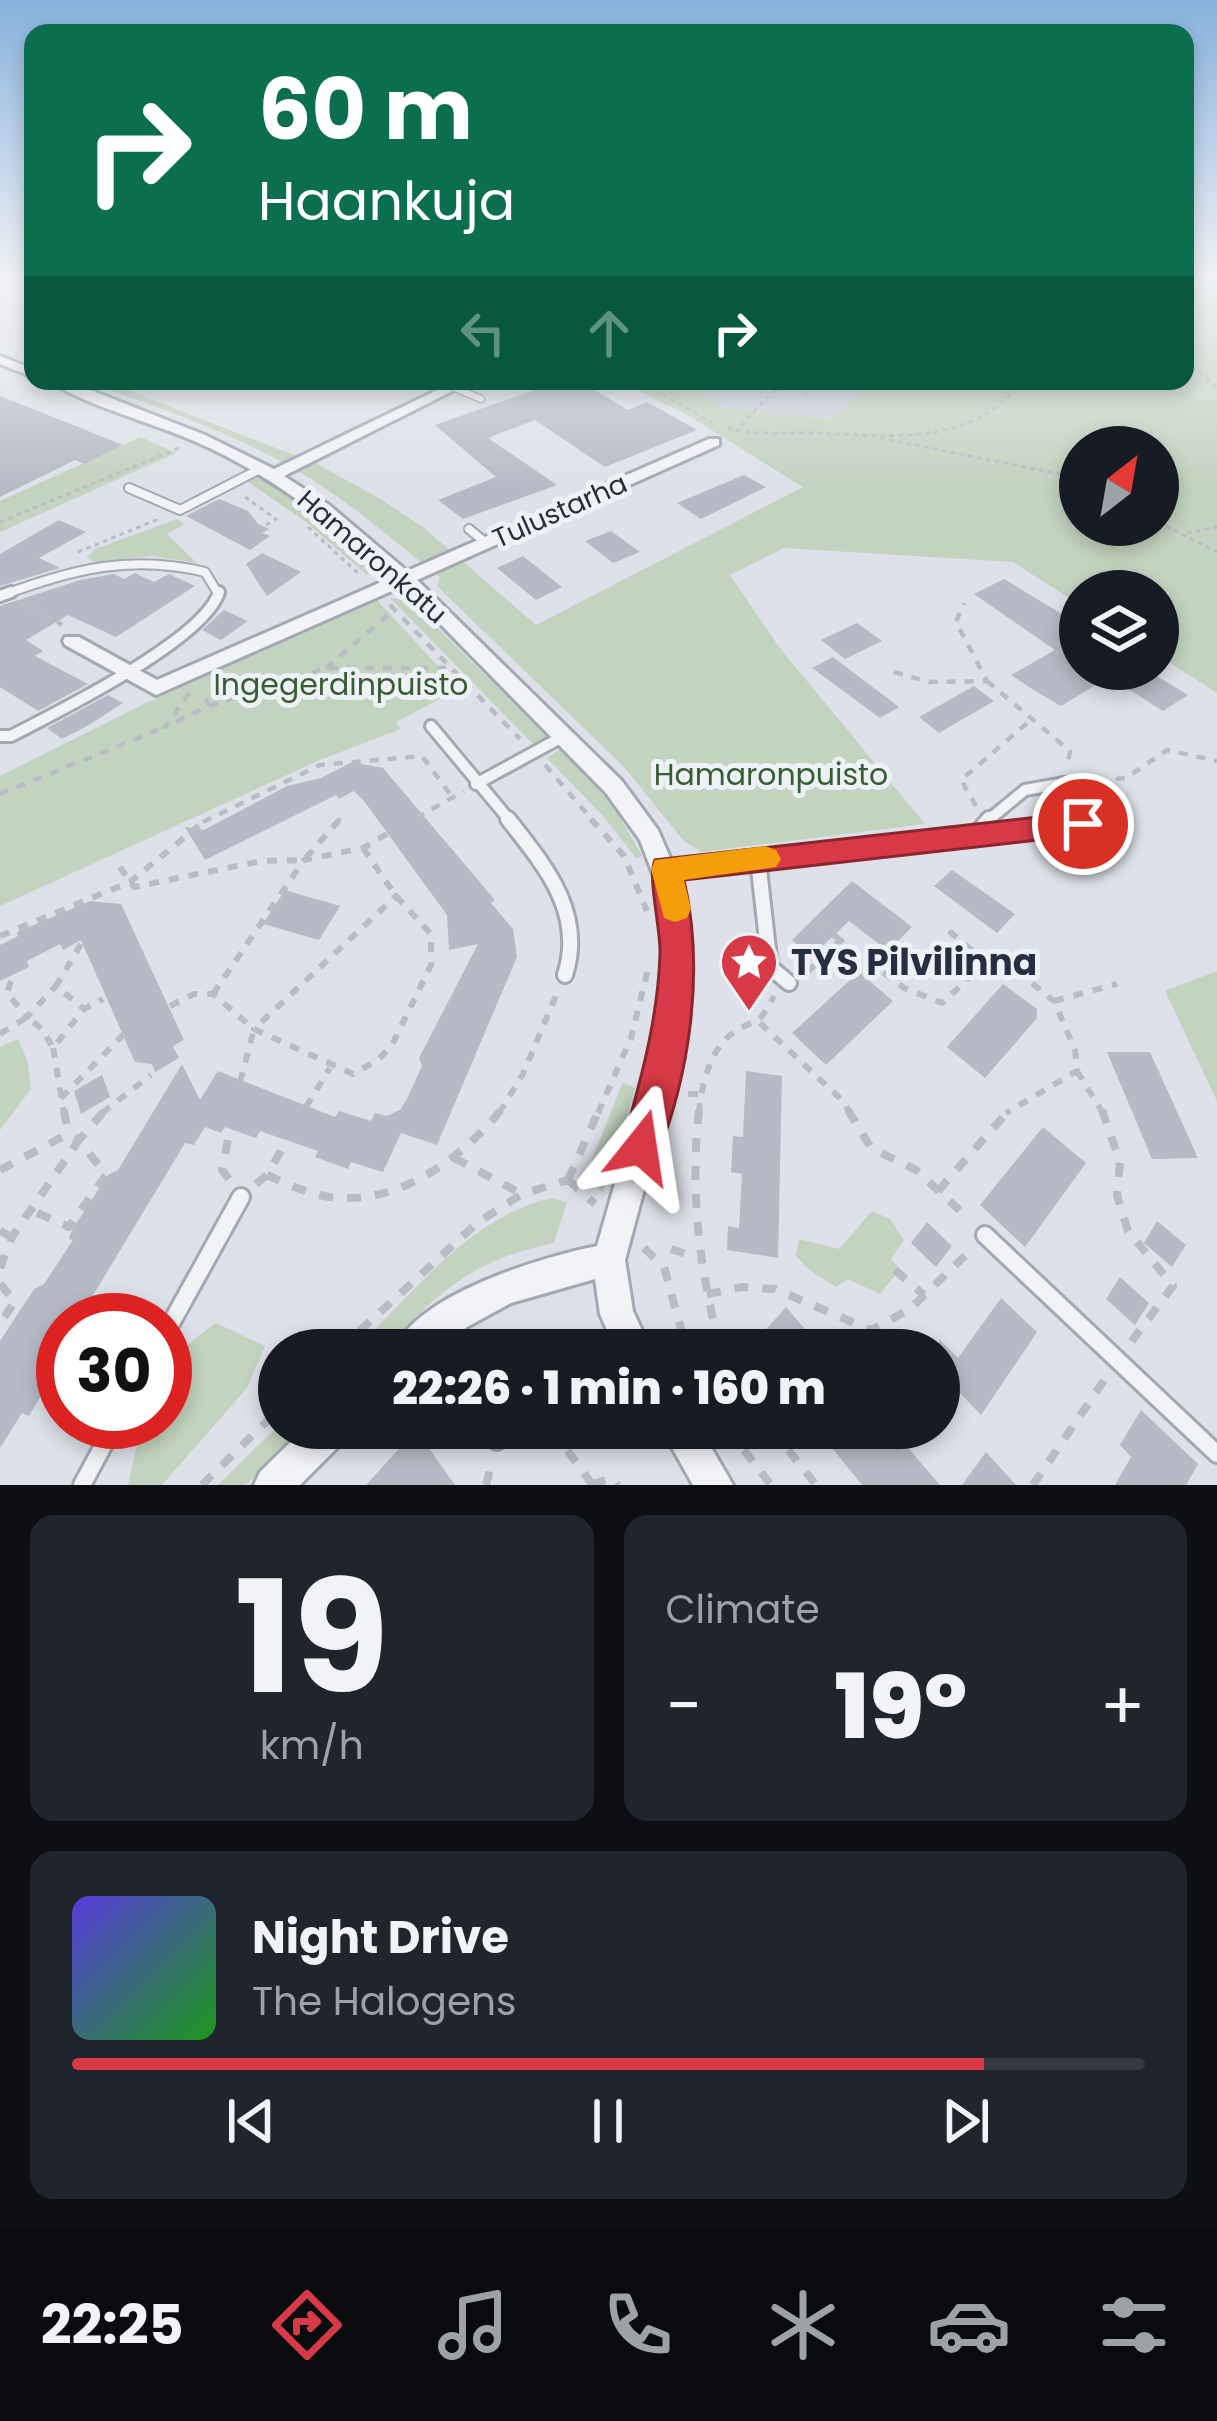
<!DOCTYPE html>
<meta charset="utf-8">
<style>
body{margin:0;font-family:Poppins,sans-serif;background:#20242c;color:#f1f3f6;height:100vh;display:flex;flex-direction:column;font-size:45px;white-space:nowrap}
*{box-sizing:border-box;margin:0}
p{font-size:39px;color:#9ea1a6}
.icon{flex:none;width:66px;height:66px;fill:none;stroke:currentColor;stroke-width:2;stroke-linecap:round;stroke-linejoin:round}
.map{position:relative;height:1485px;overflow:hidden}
.drawer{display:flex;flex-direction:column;gap:30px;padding:30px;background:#0d0f14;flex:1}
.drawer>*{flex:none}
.guide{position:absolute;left:24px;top:24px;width:1170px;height:366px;border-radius:24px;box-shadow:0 6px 18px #0003;background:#0b6e4f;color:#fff;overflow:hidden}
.needle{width:78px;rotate:31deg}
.tools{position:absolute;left:1059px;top:426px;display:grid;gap:24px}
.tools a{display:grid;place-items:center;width:120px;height:120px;border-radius:50%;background:#171b24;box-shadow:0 6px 18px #0003;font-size:60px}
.speed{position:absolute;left:36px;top:1293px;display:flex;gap:24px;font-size:60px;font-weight:700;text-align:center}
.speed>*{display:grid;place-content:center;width:156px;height:156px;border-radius:50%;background:#171b24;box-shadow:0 6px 18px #0003;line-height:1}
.speed .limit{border:18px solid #d22;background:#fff;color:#111}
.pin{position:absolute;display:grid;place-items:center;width:102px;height:102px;color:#fff;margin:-51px;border:6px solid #fff;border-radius:50%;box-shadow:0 3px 12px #0007}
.me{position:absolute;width:132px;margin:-66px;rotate:15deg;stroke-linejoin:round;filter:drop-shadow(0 0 9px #0008)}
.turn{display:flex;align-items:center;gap:42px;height:252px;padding:0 36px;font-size:54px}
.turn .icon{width:156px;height:156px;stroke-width:2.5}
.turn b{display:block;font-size:84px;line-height:102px}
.lanes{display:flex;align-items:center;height:114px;padding:0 36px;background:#0003;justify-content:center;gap:60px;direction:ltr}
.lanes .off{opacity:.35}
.big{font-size:90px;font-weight:800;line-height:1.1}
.drawer .widget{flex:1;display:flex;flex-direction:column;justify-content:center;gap:18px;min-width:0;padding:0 42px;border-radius:24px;background:#20242c}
.drawer .dial{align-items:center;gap:0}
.dial b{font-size:156px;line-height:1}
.song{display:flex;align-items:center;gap:36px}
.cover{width:144px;height:144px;border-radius:18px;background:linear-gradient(135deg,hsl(250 70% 55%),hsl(120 70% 35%))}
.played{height:12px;border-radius:6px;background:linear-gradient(90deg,#d73a46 85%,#363941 85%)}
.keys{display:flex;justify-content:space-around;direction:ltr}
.heat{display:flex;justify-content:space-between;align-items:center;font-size:66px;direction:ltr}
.drawer .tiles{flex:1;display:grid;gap:30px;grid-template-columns:1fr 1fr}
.widget:last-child{grid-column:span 2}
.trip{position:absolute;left:258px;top:1329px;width:702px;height:120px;border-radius:60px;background:#171b24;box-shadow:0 6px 18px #0003;font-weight:800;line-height:120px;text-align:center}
.tab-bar{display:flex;height:192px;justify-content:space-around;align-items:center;background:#090b0e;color:#9ea1a6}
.tab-bar .icon{width:84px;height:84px}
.tab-bar .on{color:#d73a46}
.tab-bar b{font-size:54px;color:#f1f3f6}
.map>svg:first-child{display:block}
</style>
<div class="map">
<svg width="1217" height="1485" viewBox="0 0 1217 1485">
<rect width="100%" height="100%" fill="#dee1e9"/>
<path fill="#ccd0db" d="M 693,381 L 878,381 L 829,419 L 725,408 L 686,387 Z"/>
<path fill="#c2d3bf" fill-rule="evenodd" d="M 1185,279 L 1217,279 L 1217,693 L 1158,655 L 1158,591 L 1080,591 L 1080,605 L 1013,562 L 784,548 L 730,575 L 779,647 L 925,824 L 701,852 L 682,839 L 625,768 L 437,586 L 440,577 C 391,539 346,498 291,467 C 226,430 154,406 84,381 L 101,386 L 131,381 L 128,388 L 138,394 L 319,465 L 377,497 L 423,527 L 536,625 L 803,487 L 691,417 L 620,381 L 693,381 L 687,388 L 724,408 L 829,419 L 878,381 L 1185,381 ZM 1080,447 L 1158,447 L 1158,525 L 1080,525 Z
M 141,437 L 176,453 L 0,532 L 0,501 Z
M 256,474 L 320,517 L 379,569 L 367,575 L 306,522 L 244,479 Z
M 177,519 L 184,524 L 167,534 L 197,563 L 152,556 L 94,562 L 87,558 L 95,549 Z
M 390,598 L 410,601 L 548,737 L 534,745 Z
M 377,600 L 459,689 L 396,722 L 400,729 L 320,760 L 0,906 L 0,776 L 144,704 Z
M 562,748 L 616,810 L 642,856 L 636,858 L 604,817 L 547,758 Z
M 1217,971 L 1217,1101 L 1165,991 Z
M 18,1039 L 28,1062 L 31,1089 L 0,1130 L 0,1047 Z
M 623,1082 L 635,1088 L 603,1193 L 589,1178 L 590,1164 Z
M 552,1198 L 567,1202 L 554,1243 C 469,1261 442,1291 382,1350 L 355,1350 C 412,1294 472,1215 552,1198 Z
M 872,1211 L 890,1219 L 904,1240 L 891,1259 L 900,1269 L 880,1294 L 848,1279 L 836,1287 L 808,1269 L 796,1256 L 799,1239 L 839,1249 Z
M 216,1323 L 265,1346 L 247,1388 L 162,1485 L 128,1485 L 142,1422 L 165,1422 C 165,1369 172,1353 216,1323 Z
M 279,1425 L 303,1428 L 246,1485 L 218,1485 Z"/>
<path fill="#b5bac6" d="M 560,381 L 580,381 L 628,410 L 647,402 L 697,430 L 605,467 L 535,420 L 488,438 L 557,485 L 463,519 L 438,500 L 496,477 L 435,425 Z
M 0,396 L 48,415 L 123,445 L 84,464 L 75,460 L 0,497 Z
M 744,475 L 766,487 L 701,519 L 677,503 Z
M 219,499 L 248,511 L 258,524 L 269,529 L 262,533 L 270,536 L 250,550 L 186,516 Z
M 59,520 L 86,532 L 39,558 L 60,568 L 0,586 L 0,554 Z
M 611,531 L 640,552 L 613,563 L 585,541 Z
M 262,553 L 301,572 L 267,596 L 246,564 Z
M 523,556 L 562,587 L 536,600 L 497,568 Z
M 135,573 L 154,582 L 169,574 L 195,586 L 116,637 L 68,615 L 26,640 L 43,651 L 35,656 L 88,684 L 38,711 L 0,687 L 0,606 L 80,580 L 114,574 L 124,579 Z
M 1004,579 L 1080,625 L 1080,669 L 1145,669 L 1188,695 L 1163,711 L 1109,677 L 1061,706 L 1032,689 L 1011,675 L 1055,650 L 974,594 Z
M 224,610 L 248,621 L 221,640 L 202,630 Z
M 857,623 L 882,641 L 845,659 L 821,640 Z
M 833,657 L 899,707 L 880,718 L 812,668 Z
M 974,686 L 994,701 L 939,733 L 919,717 Z
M 108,695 L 123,703 L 89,725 L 62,739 L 47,728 Z
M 352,762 L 383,768 L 495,900 L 491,903 L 513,929 L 517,957 L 437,1145 L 401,1133 L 383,1172 L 351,1162 L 348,1169 L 315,1157 L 318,1151 L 260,1131 L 256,1138 L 225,1127 L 221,1133 L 205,1127 L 194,1145 L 185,1143 L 78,1320 L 63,1320 L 63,1348 L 40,1386 L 45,1389 L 29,1416 L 22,1413 L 0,1448 L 0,1341 L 34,1289 L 44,1284 L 73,1240 L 69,1239 L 72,1230 L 108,1175 L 118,1170 L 182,1064 L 200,1100 L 218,1071 L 335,1117 L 339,1111 L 371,1121 L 375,1113 L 386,1116 L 400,1110 L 407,1099 L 422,1066 L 419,1058 L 478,944 L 449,950 L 447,915 L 364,801 L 354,791 L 339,799 L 336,795 L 205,860 L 185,827 L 204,830 L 287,786 L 321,778 Z
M 952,870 L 1015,914 L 997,933 L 934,886 Z
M 852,881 L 912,927 L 888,951 L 849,921 L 811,957 L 792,940 Z
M 285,890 L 340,906 L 319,940 L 263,924 Z
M 90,901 L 121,904 L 184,1040 L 173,1046 L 179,1058 L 155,1072 L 152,1064 L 135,1062 L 81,940 L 63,950 L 60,944 L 27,961 L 29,967 L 0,981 L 0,945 L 18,936 L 17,932 Z
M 859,972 L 893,1001 L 826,1065 L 792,1033 Z
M 1003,984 L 1037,1009 L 1037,1018 L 985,1078 L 947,1047 Z
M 1107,1052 L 1150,1052 L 1198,1158 L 1152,1159 Z
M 746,1071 L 782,1076 L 778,1258 L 727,1250 L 728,1226 L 739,1228 L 742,1174 L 731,1172 L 733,1136 L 743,1137 Z
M 102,1075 L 110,1097 L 81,1114 L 74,1091 Z
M 1043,1127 L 1086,1163 L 1025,1247 L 980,1205 Z
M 1157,1221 L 1186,1245 L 1172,1267 L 1144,1243 Z
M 927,1222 L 952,1246 L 936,1267 L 911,1243 Z
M 1120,1277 L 1149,1303 L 1135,1325 L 1106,1299 Z
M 1001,1298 L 1037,1332 L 981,1415 L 939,1371 L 939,1339 L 958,1358 Z
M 786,1307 L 823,1350 L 748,1350 Z
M 1141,1410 L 1198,1464 L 1186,1485 L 1115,1485 L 1131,1457 L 1120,1445 Z
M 816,1428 L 891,1428 L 940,1485 L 862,1485 Z
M 416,1430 L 455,1485 L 366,1485 Z
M 986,1452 L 1016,1485 L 962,1485 Z"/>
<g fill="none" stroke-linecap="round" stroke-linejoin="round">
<defs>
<path id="service-far4" d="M 453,387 L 481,399"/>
<path id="service-far3" d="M 129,488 L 180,510 L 262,468
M 469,529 L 486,543
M 3,595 C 73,569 132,554 205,572 L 219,595"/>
<path id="service-far2" d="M 0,596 L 11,592
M 431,726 L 511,822
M 0,736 L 11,736 C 59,711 204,640 219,592
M 476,784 L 562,737
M 986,822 L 1025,790 L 1065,783"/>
<path id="service-far1" d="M 508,819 C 545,866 585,913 565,975
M 977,833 L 989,819
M 758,860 L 770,967 L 789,983"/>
<path id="service" d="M 985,1235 L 1217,1454
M 165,1334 L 241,1197
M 488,1428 L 497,1441 L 509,1428
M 82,1485 L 116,1422"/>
<path id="minor" d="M 0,356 L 33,369 L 33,377 L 0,364 Z
M 49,381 L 67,381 L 205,435 L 274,469 L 456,381 L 472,381 L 284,476 L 329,505 L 407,571 L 709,439 L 719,439 L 719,445 L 417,580 L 622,781 L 658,830 L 671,860 L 1083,815 L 1091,818 L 1094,824 L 1091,830 L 1083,833 L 678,878 L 686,898 L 689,980 L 683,1044 L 625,1260 L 633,1311 L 651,1350 L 616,1350 L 600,1314 L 595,1279 L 511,1303 L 467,1327 L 437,1350 L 394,1350 C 417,1294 542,1257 597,1246 L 655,1044 L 663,980 L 662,898 L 640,840 L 606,793 L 403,586 L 156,695 L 65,645 L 63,641 L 65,637 L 79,637 L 157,680 L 393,577 C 331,523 271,474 194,441 C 151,422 87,406 49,381 Z
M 305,1428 L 349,1428 L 344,1441 L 300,1485 L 254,1485 L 260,1472 Z
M 661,1428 L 700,1428 L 733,1485 L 693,1485 Z"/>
</defs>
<use href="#service-far4" stroke="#a3a8b3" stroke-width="9"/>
<use href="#service-far3" stroke="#a3a8b3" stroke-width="12"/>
<use href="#service-far2" stroke="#a3a8b3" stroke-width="16"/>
<use href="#service-far1" stroke="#a3a8b3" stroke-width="20"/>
<use href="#service" stroke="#a3a8b3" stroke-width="22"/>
<use href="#minor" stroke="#a3a8b3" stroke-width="6"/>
<path stroke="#b8bcc4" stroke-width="3" stroke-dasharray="4.5 4.5" stroke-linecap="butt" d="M 1185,361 L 1217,387
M 639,381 L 712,423
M 793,381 L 807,395
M 728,428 C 756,436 784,432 813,433 C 889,435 970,449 1022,381
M 735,432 L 773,391 L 796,387
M 880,438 L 1080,478
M 245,497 L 276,519 L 263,527
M 0,522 L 179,448
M 1158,522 L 1217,552
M 308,527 L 361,576
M 1187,533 L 1217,527
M 78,552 L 161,518"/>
<path stroke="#b8bcc4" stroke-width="4.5" stroke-dasharray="9 9" stroke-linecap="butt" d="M 26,604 L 62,625
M 390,605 L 520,739
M 326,668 L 394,610
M 894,672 L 929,682 L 987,681 L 956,622 L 964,603
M 987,681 L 1070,751 L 1068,763
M 189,693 L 165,727 L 209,706 L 203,691
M 209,706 L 326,668 L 449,668
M 545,765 L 594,822
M 1080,782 L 1126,778 L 1167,750 L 1217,761
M 0,794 L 165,727
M 976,806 L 961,780 L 1033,718
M 416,818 L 464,791
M 203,822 L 320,765 L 422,756 L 453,798
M 337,822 L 340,818"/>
<path stroke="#b8bcc4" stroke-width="6" stroke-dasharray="10 10" stroke-linecap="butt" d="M 591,819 L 624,856 L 647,911
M 363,848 L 396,896
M 120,867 L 134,887 L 261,861 L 304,860 L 340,819
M 396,896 L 431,934 L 431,965 L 392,1045 L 378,1060 L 353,1074 L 254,1029 Z
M 818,922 L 840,940
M 949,931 L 986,962 L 1018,972 L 1054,1001 L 1075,1050 L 1077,1071 L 1006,1113
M 0,936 L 130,882 L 207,819
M 81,944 L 56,986 L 84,1009
M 807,972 L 840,940 L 904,988 L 942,1003 L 986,962
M 11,981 L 7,993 L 27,1017 L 56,986
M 213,994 L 304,860 L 363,848 L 387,834
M 1054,1001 L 1117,984
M 170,1006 L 194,994 L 213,994 L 254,1029
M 760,1023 L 845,1103 L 849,1113
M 0,1034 L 27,1017 L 42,1029 L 53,1048 L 84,1009 L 103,999
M 53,1048 L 64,1113
M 1077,1071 L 1103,1113
M 240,1082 L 254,1029
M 688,1094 L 702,1094
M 61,1098 L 126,1032
M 306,1107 L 330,1068
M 102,1113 L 151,1075
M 499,1113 L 523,1074 L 558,991
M 598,1113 L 631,1038 L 648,969
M 699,1113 C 701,1087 710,1048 733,1033 C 760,1015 757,1029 774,996"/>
<path stroke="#b8bcc4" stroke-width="8" stroke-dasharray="14 14" stroke-linecap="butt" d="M 64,1110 L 68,1134
M 699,1110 C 690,1191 699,1271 721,1350
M 848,1110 L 871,1148 L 916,1170 L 970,1220
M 1102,1110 L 1120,1162 L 1117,1195 L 1128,1231 L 1173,1286 L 1131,1342
M 454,1158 L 522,1194
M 0,1170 L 68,1134 L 79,1140 L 105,1110
M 267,1175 C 287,1184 308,1194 330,1197 C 398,1206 461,1159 501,1110
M 229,1179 L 222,1170 L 230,1129
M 568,1180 L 599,1110
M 568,1180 L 595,1204
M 256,1184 L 267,1175 L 287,1140
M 938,1191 L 1009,1110
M 0,1231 L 12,1237
M 644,1248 L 664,1267 L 687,1350
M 671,1249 L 698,1258
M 0,1268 L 12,1237 L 79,1140 L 106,1175 L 69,1227 L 31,1210
M 895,1270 L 924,1295
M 0,1284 L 15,1301 L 0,1324
M 707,1294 L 743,1287 L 775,1289 L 871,1330 L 910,1309 L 971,1250
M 339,1350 L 477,1223 L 522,1194 L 568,1180
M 551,1428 L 592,1484
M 727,1428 L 771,1485
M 771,1428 L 816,1485
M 742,1448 L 757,1428
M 592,1484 L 613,1478 L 618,1485
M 202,1485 L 279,1409
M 486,1485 L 492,1462
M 1033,1485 L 1107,1376"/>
<use href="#service-far4" stroke="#f1f3f7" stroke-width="6"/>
<use href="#service-far3" stroke="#f1f3f7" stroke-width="8"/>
<use href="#service-far2" stroke="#f1f3f7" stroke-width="10"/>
<use href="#service-far1" stroke="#f1f3f7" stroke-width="14"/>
<use href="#service" stroke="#f1f3f7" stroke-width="16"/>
<use href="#minor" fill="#f1f3f7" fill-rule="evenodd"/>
</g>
<linearGradient id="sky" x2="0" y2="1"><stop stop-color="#87b1dc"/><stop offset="0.57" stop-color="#f0f2f5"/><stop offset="1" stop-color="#f0f2f5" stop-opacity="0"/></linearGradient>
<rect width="1217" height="487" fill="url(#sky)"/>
<path fill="#d73a46" stroke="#8c262e" stroke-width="3" d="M 1083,812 L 1094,816 L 1098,824 L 1094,832 L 1083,835 L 684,880 C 705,970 690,1076 655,1161 L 641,1167 L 627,1161 L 622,1147 C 640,1082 658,1021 660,953 C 661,930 647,876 655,860 Z"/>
<path fill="#f59e0b" d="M 765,846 L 776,850 L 781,859 L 776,867 L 684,880 L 691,909 L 687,918 L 675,922 L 664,918 L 651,869 L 655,860 Z"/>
<defs>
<symbol id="sight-pin" viewBox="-11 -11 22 30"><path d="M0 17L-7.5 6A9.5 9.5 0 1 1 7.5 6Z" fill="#d73a46" stroke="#eef1f6"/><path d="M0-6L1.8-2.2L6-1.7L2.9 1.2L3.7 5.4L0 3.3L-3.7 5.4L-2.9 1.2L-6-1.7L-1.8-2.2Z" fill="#fff"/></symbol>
</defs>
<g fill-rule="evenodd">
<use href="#sight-pin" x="716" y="929" width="66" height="90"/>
</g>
<g text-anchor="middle" stroke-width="10" stroke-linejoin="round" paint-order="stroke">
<g font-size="27" fill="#262e41" stroke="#eef1f6">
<text transform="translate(560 511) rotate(-24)" y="9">Tulustarha</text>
<text transform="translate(372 557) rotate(41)" y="9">Hamaronkatu</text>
</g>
<g font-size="30" fill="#375d33" stroke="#eef1f6">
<text x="341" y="695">Ingegerdinpuisto</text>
<text x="771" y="785">Hamaronpuisto</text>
</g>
<g font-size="36" font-weight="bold" fill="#262e41" stroke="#eef1f6" text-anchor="start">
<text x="791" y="975">TYS Pilvilinna</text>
</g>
</g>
</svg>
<div class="tools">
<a><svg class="needle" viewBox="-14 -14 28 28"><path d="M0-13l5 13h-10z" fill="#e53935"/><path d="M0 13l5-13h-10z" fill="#9ea1a6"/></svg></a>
<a><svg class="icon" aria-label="layers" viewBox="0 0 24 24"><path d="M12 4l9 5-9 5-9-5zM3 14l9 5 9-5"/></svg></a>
</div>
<div class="speed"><div class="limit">30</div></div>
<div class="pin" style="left:1083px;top:824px;background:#d93025"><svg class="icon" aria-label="arrive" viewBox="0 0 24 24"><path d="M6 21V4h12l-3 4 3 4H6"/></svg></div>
<svg class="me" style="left:641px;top:1147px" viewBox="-20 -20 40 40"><path d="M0-17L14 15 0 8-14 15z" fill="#d73a46" stroke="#fff" stroke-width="4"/></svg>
<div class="trip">22:26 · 1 min · 160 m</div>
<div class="guide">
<div class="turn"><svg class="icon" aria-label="right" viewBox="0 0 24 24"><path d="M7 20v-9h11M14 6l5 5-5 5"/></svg><div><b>60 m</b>Haankuja</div></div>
<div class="lanes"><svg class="icon off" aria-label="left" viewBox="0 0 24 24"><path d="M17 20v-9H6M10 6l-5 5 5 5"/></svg><svg class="icon off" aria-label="ahead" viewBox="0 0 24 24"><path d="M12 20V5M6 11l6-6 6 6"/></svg><svg class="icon" aria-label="right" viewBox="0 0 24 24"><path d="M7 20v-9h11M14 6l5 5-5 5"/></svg></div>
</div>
</div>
<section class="drawer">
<div class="tiles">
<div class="widget dial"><b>19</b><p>km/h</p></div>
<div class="widget"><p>Climate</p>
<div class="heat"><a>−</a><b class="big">19°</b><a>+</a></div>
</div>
<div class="widget">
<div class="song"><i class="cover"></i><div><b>Night Drive</b><p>The Halogens</p></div></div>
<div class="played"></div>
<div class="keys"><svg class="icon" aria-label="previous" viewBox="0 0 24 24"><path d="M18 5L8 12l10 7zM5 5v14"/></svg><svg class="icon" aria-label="pause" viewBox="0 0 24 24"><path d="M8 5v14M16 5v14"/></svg><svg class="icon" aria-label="next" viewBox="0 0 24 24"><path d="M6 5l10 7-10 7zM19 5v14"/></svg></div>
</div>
</div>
</section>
<nav class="tab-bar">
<b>22:25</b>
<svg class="icon on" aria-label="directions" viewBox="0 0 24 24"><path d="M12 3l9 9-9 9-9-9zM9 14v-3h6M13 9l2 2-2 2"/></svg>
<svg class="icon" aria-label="music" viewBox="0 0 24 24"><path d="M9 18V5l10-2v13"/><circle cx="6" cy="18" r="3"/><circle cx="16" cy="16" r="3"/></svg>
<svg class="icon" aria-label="phone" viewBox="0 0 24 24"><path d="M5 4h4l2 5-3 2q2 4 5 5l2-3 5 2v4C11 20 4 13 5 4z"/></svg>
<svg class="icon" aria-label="climate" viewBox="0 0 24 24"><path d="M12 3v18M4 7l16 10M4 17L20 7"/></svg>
<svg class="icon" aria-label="car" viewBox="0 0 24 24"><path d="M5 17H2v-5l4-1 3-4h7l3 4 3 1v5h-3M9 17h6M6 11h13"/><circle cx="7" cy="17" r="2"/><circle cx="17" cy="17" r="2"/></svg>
<svg class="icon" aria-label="filters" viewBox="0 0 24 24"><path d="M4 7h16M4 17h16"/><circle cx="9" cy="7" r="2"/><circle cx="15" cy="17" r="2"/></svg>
</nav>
